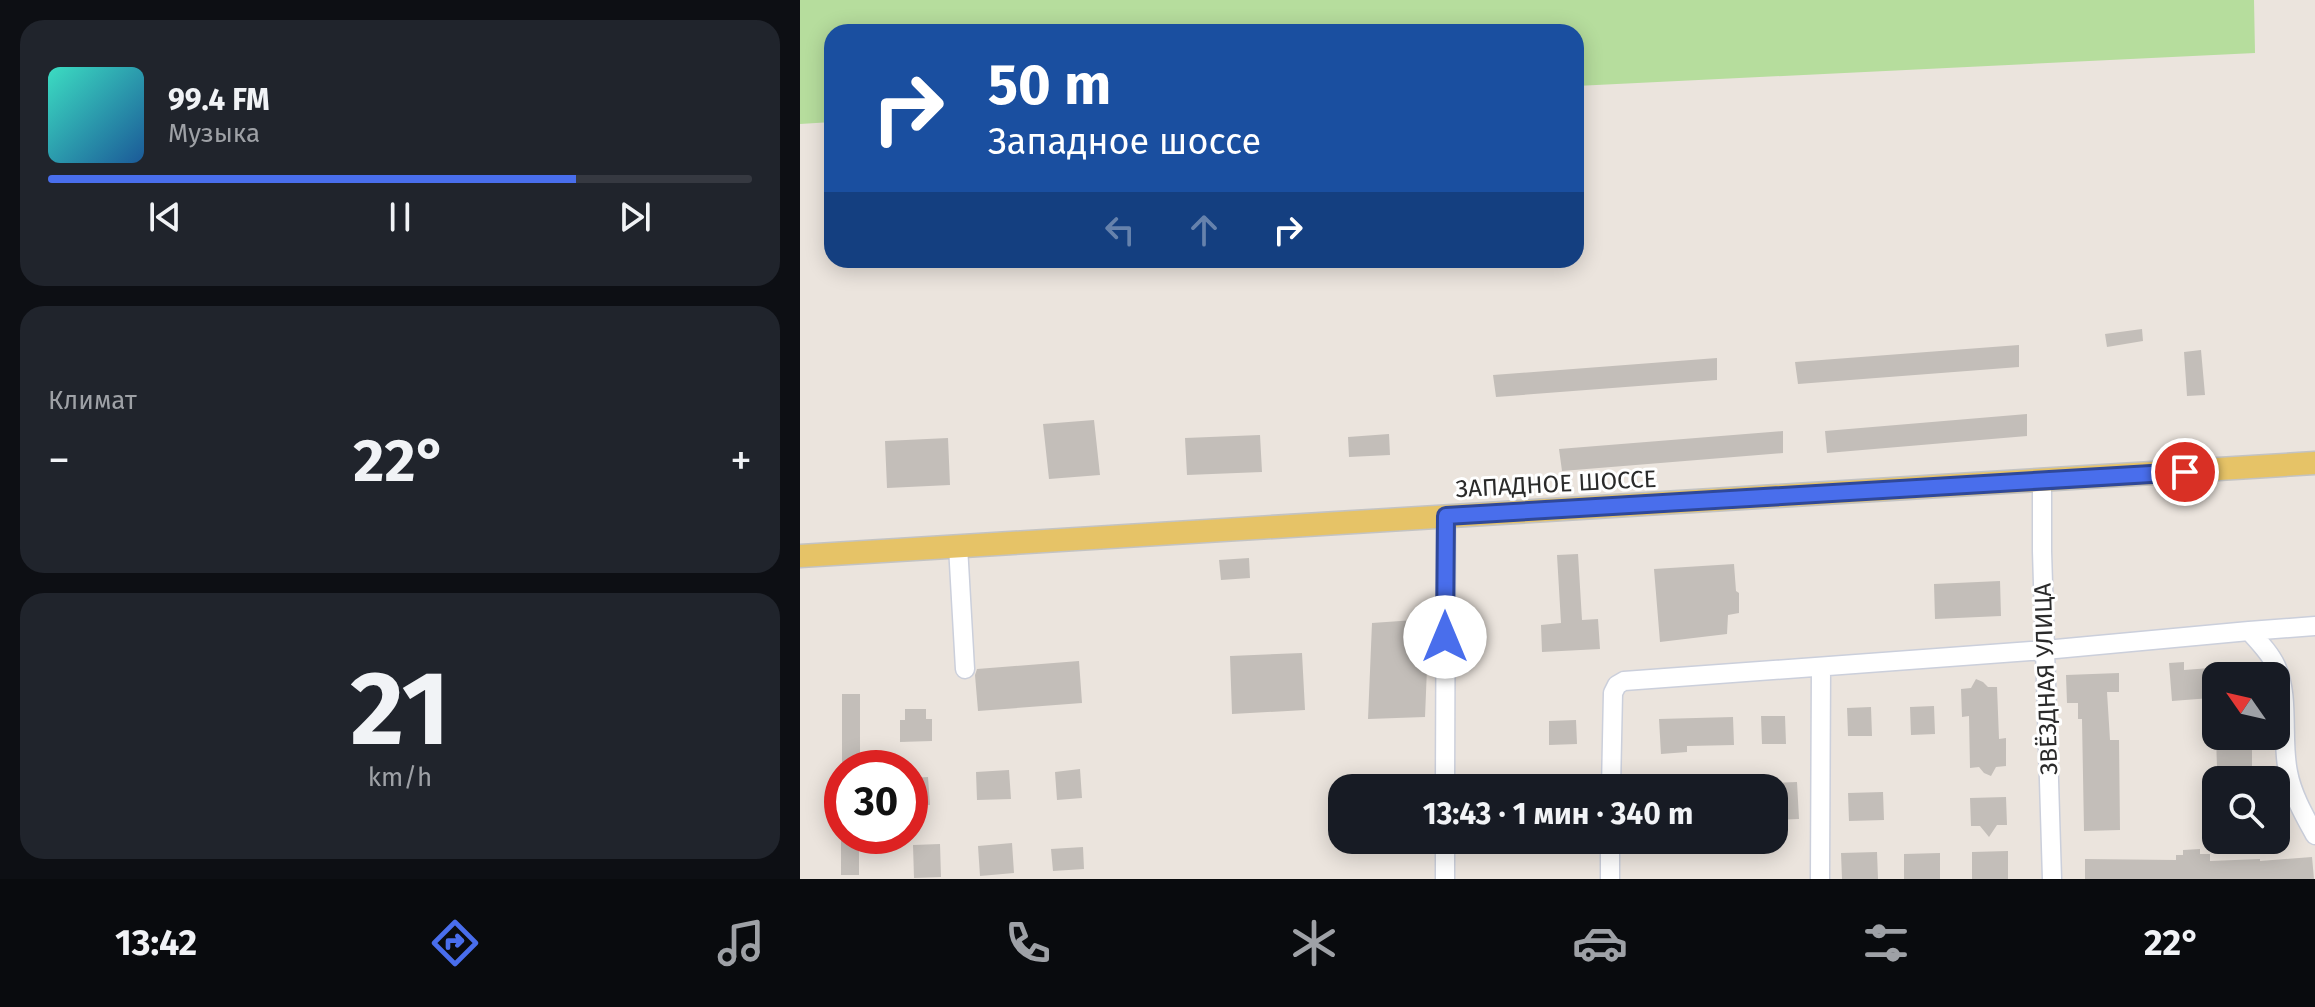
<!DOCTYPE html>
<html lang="ru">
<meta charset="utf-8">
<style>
body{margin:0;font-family:"Fira Sans",sans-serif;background:#20242c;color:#f1f3f6;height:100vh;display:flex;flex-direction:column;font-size:30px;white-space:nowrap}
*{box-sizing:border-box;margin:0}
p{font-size:26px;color:#9ea1a6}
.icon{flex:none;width:44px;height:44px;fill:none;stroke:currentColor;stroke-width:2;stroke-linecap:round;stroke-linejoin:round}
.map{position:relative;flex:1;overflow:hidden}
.details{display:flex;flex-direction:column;gap:20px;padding:20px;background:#0d0f14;width:800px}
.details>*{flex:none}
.top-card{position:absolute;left:24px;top:24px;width:760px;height:244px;border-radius:24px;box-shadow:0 4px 20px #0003;background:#1a4fa0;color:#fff;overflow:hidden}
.needle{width:52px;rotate:304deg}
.fabs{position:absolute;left:1402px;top:662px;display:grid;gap:16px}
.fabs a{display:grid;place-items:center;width:88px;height:88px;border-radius:16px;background:#171b24;box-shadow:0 4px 20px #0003;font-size:40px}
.speed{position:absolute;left:24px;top:750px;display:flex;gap:16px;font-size:40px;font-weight:700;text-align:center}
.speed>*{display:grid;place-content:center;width:104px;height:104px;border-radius:50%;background:#171b24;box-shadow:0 4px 20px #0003;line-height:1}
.speed .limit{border:12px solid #d22;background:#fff;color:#111}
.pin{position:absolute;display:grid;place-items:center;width:68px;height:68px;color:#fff;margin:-34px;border:4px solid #fff;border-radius:50%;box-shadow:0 2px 8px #0007}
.me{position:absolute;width:88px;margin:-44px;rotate:0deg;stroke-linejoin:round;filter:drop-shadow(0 0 6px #0008)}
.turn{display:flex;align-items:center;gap:28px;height:168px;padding:0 32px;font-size:36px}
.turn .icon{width:104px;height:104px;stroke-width:2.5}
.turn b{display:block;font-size:56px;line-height:68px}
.lanes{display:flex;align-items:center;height:76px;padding:0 32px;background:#0003;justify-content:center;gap:40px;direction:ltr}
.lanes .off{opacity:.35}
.big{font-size:60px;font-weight:700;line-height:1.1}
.details .tile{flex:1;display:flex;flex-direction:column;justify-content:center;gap:12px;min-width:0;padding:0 28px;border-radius:24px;background:#20242c}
.details .dial{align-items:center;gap:0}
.dial b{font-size:104px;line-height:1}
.song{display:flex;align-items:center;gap:24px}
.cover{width:96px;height:96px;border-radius:12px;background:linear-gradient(135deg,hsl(170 70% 55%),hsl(210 70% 35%))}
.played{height:8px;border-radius:4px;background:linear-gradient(90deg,#496eec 75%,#363941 75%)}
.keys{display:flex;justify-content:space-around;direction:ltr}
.heat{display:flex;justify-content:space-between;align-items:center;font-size:44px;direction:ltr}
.trip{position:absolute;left:528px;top:774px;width:460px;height:80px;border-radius:24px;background:#171b24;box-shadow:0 4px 20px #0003;font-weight:700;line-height:80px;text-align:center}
.menu{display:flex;height:128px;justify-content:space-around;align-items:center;background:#090b0e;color:#9ea1a6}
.menu .icon{width:56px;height:56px}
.menu .current{color:#496eec}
.menu b{font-size:36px;color:#f1f3f6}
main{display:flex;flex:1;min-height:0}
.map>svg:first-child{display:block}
</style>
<main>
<section class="details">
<div class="tile">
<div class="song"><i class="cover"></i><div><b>99.4 FM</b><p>Музыка</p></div></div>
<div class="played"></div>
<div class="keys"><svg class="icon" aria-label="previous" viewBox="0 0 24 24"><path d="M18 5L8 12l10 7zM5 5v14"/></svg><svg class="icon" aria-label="pause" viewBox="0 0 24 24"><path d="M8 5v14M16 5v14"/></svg><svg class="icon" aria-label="next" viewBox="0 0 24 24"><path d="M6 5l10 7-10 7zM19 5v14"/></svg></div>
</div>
<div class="tile"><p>Климат</p>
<div class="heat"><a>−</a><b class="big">22°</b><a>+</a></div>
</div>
<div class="tile dial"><b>21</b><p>km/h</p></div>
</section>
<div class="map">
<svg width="1515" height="879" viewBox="0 0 1515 879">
<rect width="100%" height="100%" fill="#ebe4dd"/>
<path fill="#b6dd9d" d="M 0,0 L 1454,0 L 1455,53 L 776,86 L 776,32 L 32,32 L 32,122 L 0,124 Z"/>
<path fill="#c3beb9" d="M 1342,329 L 1343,341 L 1307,347 L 1305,334 Z
M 1219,345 L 1219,367 L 998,384 L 995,362 Z
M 1401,350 L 1405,395 L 1387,396 L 1384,352 Z
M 917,358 L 917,380 L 696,397 L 693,375 Z
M 1227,414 L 1227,436 L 1027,453 L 1025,431 Z
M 294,420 L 300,475 L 249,479 L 243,424 Z
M 983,431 L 983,453 L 762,471 L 759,449 Z
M 589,434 L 590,455 L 549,457 L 548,437 Z
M 460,435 L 462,472 L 387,475 L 385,438 Z
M 148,438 L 150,485 L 87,488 L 85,441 Z
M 778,554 L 782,620 L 798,619 L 800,649 L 742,652 L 741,625 L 761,623 L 757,555 Z
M 449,558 L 450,578 L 421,580 L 419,560 Z
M 934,564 L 936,591 L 939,593 L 939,613 L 928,615 L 927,634 L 860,642 L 854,569 Z
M 1200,581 L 1201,616 L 1135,619 L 1134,584 Z
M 629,619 L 625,717 L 568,719 L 572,623 Z
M 502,653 L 505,710 L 432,714 L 430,656 Z
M 279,661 L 282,703 L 178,711 L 175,675 L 177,669 Z
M 1384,662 L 1384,670 L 1410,668 L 1411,698 L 1372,701 L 1369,663 Z
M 1319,673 L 1319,692 L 1307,692 L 1310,740 L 1319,740 L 1320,830 L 1284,831 L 1282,719 L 1278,719 L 1278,703 L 1267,703 L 1266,675 Z
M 1176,679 L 1183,682 L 1188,687 L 1197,687 L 1199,739 L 1206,738 L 1206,766 L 1196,767 L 1191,776 L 1184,773 L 1179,767 L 1170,768 L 1169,716 L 1162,717 L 1161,689 L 1171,688 Z
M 42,694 L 60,694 L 60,764 L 42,764 Z
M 1134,706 L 1135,734 L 1111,735 L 1110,707 Z
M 1071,707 L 1072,736 L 1048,736 L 1047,708 Z
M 105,709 L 126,709 L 126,719 L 132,719 L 132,741 L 100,742 L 100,720 L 105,720 Z
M 961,716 L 985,716 L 986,744 L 962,744 Z
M 933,717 L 934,745 L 887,746 L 887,752 L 861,754 L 859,719 Z
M 776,720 L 777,744 L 749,745 L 749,721 Z
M 1416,736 L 1452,736 L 1452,767 L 1417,768 Z
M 280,769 L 282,798 L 257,800 L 255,772 Z
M 209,770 L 211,799 L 177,800 L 176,772 Z
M 128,777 L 130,805 L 110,806 L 110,778 Z
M 997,782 L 999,819 L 974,820 L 974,783 Z
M 1083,792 L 1084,820 L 1049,821 L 1048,793 Z
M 1206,797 L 1207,825 L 1197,825 L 1189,837 L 1180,826 L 1171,826 L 1170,798 Z
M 41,836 L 59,836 L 59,875 L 41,875 Z
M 212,843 L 214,873 L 180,876 L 178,846 Z
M 140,844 L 141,877 L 114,878 L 113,845 Z
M 283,847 L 284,869 L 253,871 L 251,849 Z
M 1400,849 L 1400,854 L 1410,854 L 1410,861 L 1460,859 L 1460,861 L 1512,857 L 1514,879 L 1285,879 L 1285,859 L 1376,860 L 1376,855 L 1383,855 L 1383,850 Z
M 1208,851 L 1208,879 L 1172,879 L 1172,852 Z
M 1077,852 L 1078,879 L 1042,879 L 1041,853 Z
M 1140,853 L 1140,879 L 1104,879 L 1104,854 Z"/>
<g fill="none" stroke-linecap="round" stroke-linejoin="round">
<defs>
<path id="minor" d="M 1242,479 L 1242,551 L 1252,879
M 158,546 L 165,669
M 1449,631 L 1515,626
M 645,788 L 646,516
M 811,788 L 813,693 L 817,685 L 824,681 L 1245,650 L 1449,631 C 1459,642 1470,653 1476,666 C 1490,697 1481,739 1488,772 C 1492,794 1504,815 1515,835
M 645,879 L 645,840
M 810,879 L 810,840
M 1020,879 L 1021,667"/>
<path id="major" d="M 0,556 L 1515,463"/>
</defs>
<use href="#minor" stroke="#cbcfdb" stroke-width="21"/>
<use href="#major" stroke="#c3c3c3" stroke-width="25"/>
<use href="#minor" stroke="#fff" stroke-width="18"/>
<use href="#major" stroke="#e6c367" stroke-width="22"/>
</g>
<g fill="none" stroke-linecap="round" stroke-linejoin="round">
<defs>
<path id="route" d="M 645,637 L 646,516 L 1385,472"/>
</defs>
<use href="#route" stroke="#2f4899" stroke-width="20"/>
<use href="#route" stroke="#496eec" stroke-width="14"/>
</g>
<g text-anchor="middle" stroke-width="6" stroke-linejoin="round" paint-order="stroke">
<g font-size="24" fill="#2a2a2a" stroke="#fff">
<text transform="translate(756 484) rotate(-3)" y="8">ЗАПАДНОЕ ШОССЕ</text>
<text transform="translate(1246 679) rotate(-92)" y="8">ЗВЁЗДНАЯ УЛИЦА</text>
</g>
</g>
</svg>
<div class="fabs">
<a><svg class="needle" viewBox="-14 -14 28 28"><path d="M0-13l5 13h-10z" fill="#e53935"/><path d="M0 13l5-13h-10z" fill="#9ea1a6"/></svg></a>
<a><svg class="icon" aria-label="search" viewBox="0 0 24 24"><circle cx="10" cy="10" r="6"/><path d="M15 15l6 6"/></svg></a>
</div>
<div class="speed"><div class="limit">30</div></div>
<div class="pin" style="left:1385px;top:472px;background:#d93025"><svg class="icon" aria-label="arrive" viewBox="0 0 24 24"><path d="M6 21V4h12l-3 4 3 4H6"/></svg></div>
<svg class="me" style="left:645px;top:637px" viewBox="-20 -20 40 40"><circle r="19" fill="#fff"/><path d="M0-13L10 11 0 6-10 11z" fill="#496eec"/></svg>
<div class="trip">13:43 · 1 мин · 340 m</div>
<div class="top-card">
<div class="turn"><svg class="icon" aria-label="right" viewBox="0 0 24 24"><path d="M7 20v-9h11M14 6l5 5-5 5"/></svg><div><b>50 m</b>Западное шоссе</div></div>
<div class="lanes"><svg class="icon off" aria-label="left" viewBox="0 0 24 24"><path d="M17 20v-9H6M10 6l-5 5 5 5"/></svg><svg class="icon off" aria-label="ahead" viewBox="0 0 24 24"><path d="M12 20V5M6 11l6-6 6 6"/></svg><svg class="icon" aria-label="right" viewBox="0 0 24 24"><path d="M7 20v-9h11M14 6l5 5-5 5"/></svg></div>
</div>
</div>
</main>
<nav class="menu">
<b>13:42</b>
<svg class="icon current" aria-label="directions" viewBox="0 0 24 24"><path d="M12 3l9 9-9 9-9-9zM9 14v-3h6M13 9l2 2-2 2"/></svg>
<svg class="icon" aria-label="music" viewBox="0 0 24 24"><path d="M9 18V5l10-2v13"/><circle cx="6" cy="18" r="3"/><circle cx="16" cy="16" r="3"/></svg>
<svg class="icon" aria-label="phone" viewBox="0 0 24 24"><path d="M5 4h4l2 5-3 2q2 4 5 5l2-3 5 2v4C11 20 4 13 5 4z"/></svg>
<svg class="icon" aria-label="climate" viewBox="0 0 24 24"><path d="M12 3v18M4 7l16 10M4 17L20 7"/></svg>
<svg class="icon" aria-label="car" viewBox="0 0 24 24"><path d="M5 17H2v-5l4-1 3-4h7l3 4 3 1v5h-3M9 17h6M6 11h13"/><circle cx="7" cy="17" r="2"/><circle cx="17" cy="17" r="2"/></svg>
<svg class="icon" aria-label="filters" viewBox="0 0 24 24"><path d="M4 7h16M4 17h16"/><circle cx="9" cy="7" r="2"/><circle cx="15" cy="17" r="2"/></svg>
<b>22°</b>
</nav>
